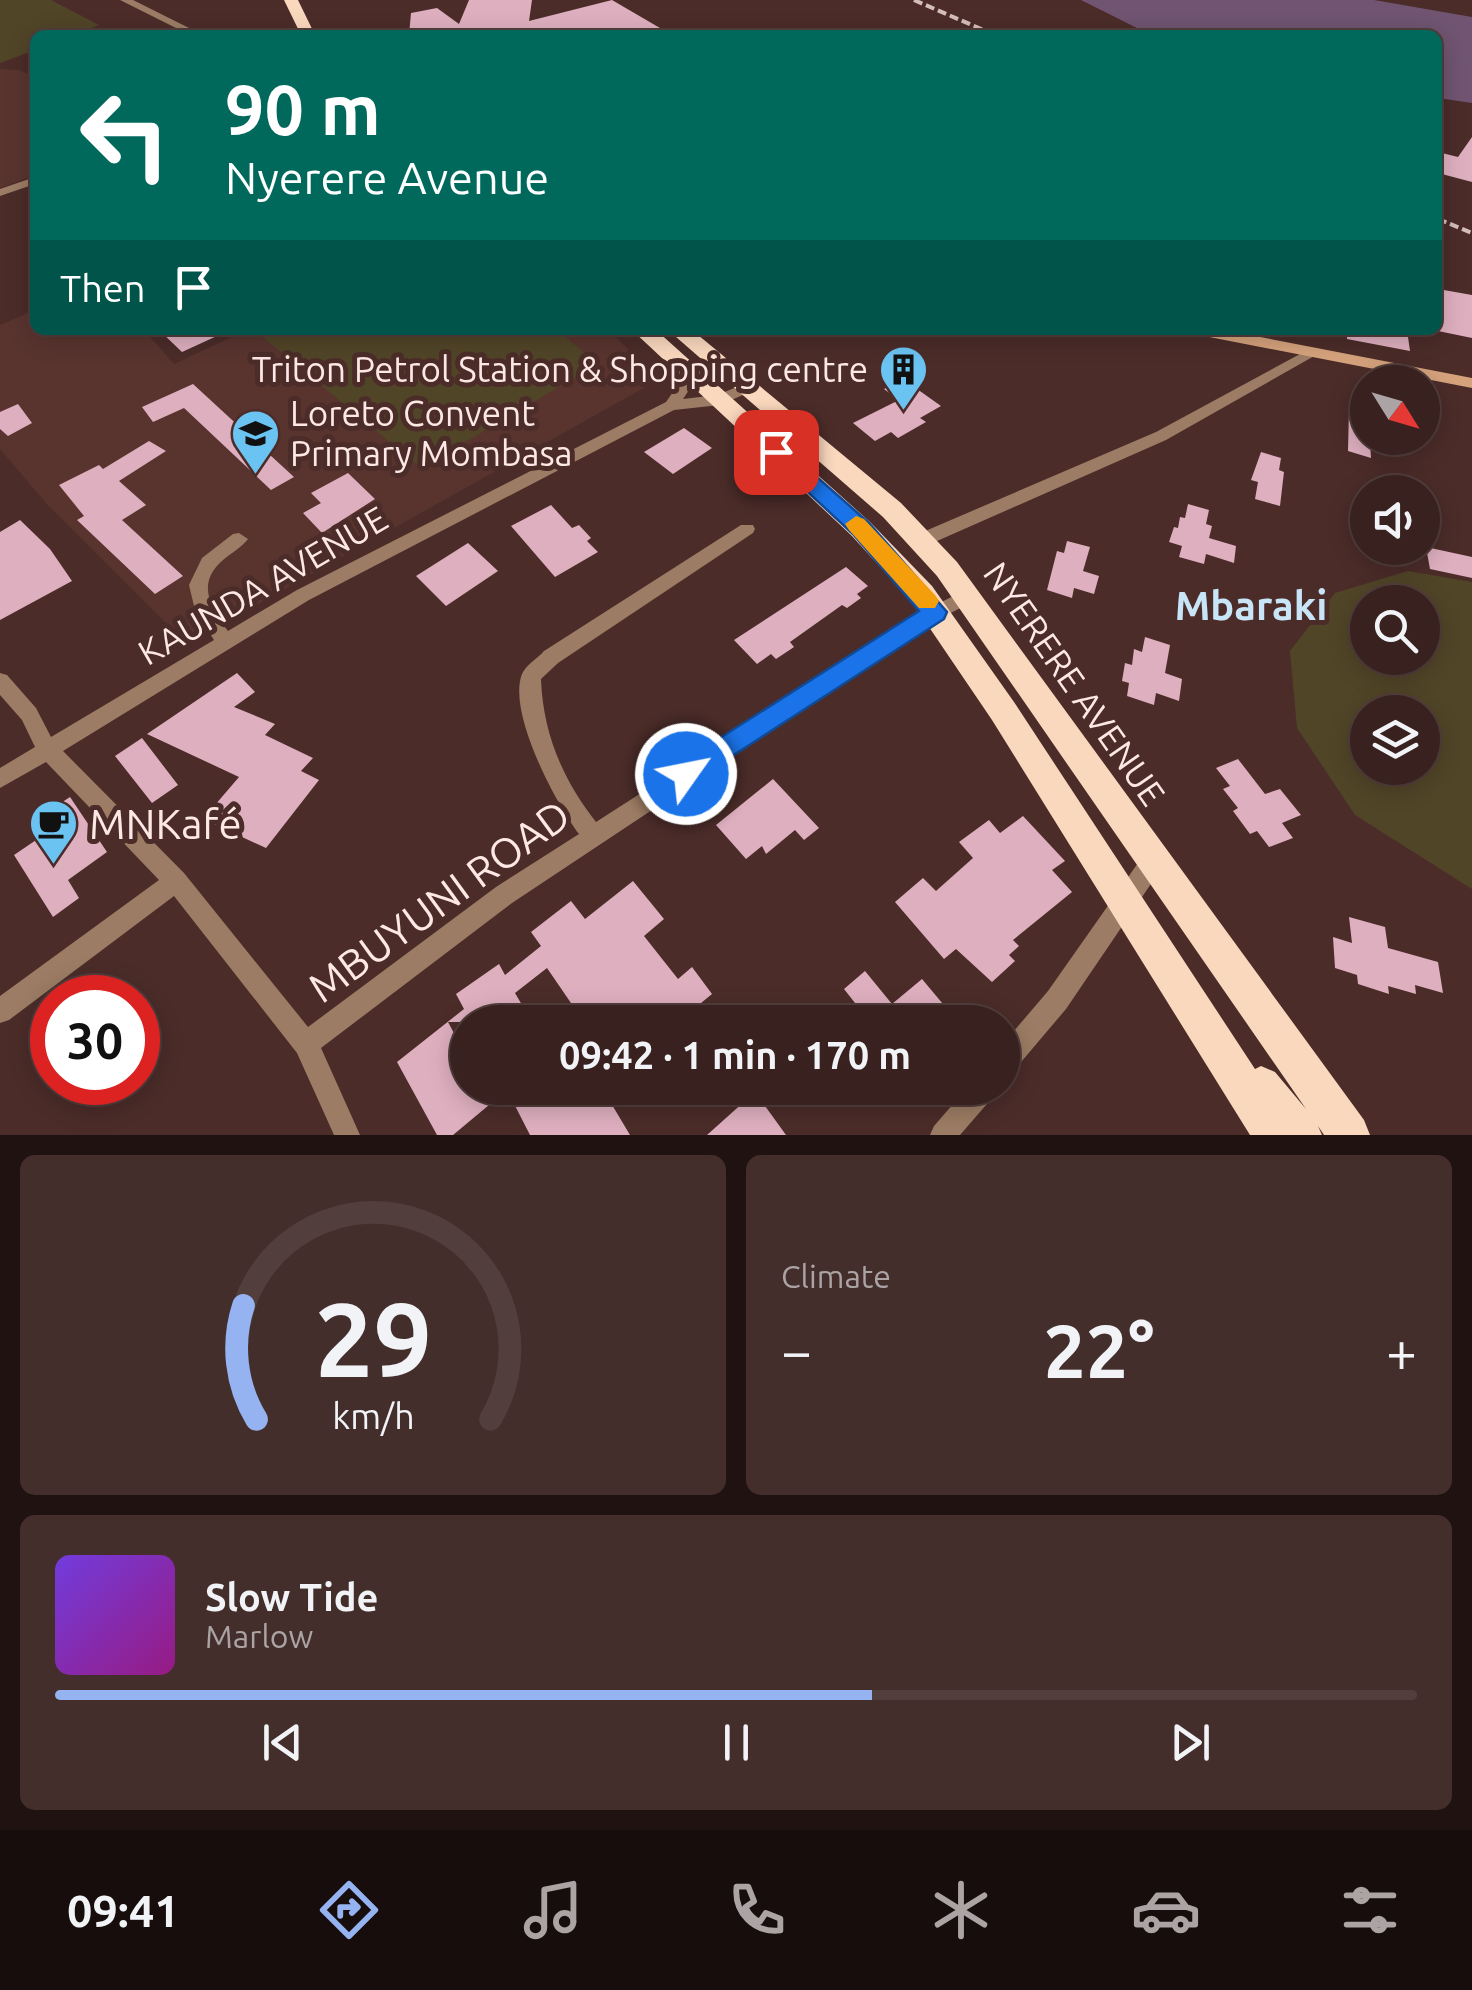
<!DOCTYPE html>
<meta charset="utf-8">
<style>
body{margin:0;font-family:Ubuntu,sans-serif;background:#432e2c;color:#f1f3f6;height:100vh;display:flex;flex-direction:column;font-size:38px;white-space:nowrap}
*{box-sizing:border-box;margin:0}
p{font-size:32px;color:#aba3a4}
.icon{flex:none;width:55px;height:55px;fill:none;stroke:currentColor;stroke-width:2;stroke-linecap:round;stroke-linejoin:round}
.map{position:relative;height:1135px;overflow:hidden}
.drawer{display:flex;flex-direction:column;gap:20px;padding:20px;background:#1f1211;flex:1}
.drawer>*{flex:none}
.hud{position:absolute;left:30px;top:30px;width:1412px;height:305px;border-radius:15px;box-shadow:0 5px 25px #0003,0 0 0 2px #523e3d;background:#00695c;color:#fff;overflow:hidden}
.needle{width:65px;rotate:127deg}
.fabs{position:absolute;left:1350px;top:365px;display:grid;gap:20px}
.fabs a{display:grid;place-items:center;width:90px;height:90px;border-radius:50%;background:#38211f;box-shadow:0 5px 25px #0003,0 0 0 2px #523e3d;font-size:50px}
.speed{position:absolute;left:30px;top:975px;display:flex;gap:20px;font-size:50px;font-weight:700;text-align:center}
.speed>*{display:grid;place-content:center;width:130px;height:130px;border-radius:50%;background:#38211f;box-shadow:0 5px 25px #0003,0 0 0 2px #523e3d;line-height:1}
.speed .limit{border:15px solid #d22;background:#fff;color:#111}
.pin{position:absolute;display:grid;place-items:center;width:85px;height:85px;color:#fff;margin:-42px;border-radius:20px;box-shadow:0 5px 15px #0006}
.me{position:absolute;width:110px;margin:-55px;rotate:57deg;stroke-linejoin:round;filter:drop-shadow(0 0 8px #0008)}
.turn{display:flex;align-items:center;gap:35px;height:210px;padding:0 30px;font-size:45px}
.turn .icon{width:130px;height:130px;stroke-width:2.5}
.turn b{display:block;font-size:70px;line-height:85px}
.then{display:flex;align-items:center;height:95px;padding:0 30px;background:#0003;gap:20px;font-size:38px}
.big{font-size:75px;font-weight:600;line-height:1.1}
.drawer .tile{flex:1;display:flex;flex-direction:column;justify-content:center;gap:15px;min-width:0;padding:0 35px;border-radius:15px;background:#432e2c}
.drawer .dial{align-items:center;gap:0}
.dial svg{height:260px;overflow:visible;fill:none;stroke:#523e3d;stroke-width:7;stroke-linecap:round;text-anchor:middle}
.dial text{fill:#f1f3f6;stroke:none}
.song{display:flex;align-items:center;gap:30px}
.cover{width:120px;height:120px;border-radius:15px;background:linear-gradient(135deg,hsl(260 70% 55%),hsl(310 70% 35%))}
.played{height:10px;border-radius:5px;background:linear-gradient(90deg,#95b2f1 60%,#523e3d 60%)}
.keys{display:flex;justify-content:space-around;direction:ltr}
.heat{display:flex;justify-content:space-between;align-items:center;font-size:55px;direction:ltr}
.drawer .tiles{flex:1;display:grid;gap:20px;grid-template-columns:1fr 1fr}
.tile:last-child{grid-column:span 2}
.trip{position:absolute;left:450px;top:1005px;width:570px;height:100px;border-radius:50px;background:#38211f;box-shadow:0 5px 25px #0003,0 0 0 2px #523e3d;font-weight:600;line-height:100px;text-align:center}
.tab-bar{display:flex;height:160px;justify-content:space-around;align-items:center;background:#160d0c;color:#aba3a4}
.tab-bar .icon{width:70px;height:70px}
.tab-bar .on{color:#95b2f1}
.tab-bar b{font-size:45px;color:#f1f3f6}
.map>svg:first-child{display:block}
</style>
<div class="map">
<svg width="1472" height="1135" viewBox="0 0 1472 1135">
<rect width="100%" height="100%" fill="#4b2c29"/>
<path fill="#59342f" d="M 0,69 L 19,70 L 35,77 L 35,175 L 0,188 Z
M 35,310 L 35,330 L 144,330 L 174,364 L 247,330 L 609,330 L 658,380 L 187,644 L 46,503 L 0,449 L 0,325 Z"/>
<path fill="#514528" fill-rule="evenodd" d="M 0,0 L 51,0 L 99,25 L 73,35 L 35,35 L 35,50 L 0,63 Z
M 277,330 L 557,330 L 598,364 L 421,468 L 263,337 Z
M 1408,571 L 1472,582 L 1472,889 L 1355,815 L 1297,728 L 1290,651 L 1335,593 ZM 1422,602 L 1422,658 L 1368,658 L 1368,602 ZM 1368,712 L 1422,712 L 1422,768 L 1368,768 Z"/>
<path fill="#705471" d="M 1081,0 L 1374,0 L 1472,17 L 1472,103 L 1438,98 L 1438,35 L 1151,35 Z"/>
<path fill="#deafbf" d="M 469,0 L 532,0 L 529,21 L 612,0 L 672,35 L 409,35 L 411,13 L 437,8 L 459,24 Z
M 1472,137 L 1472,182 L 1438,173 L 1438,152 L 1458,157 Z
M 1438,289 L 1472,295 L 1472,338 L 1438,331 Z
M 159,330 L 230,330 L 182,352 Z
M 1347,330 L 1407,330 L 1410,351 L 1347,339 Z
M 903,379 L 941,406 L 920,418 L 926,422 L 898,438 L 891,432 L 875,441 L 853,423 L 899,400 L 884,389 Z
M 193,384 L 294,477 L 271,490 L 184,408 L 153,422 L 142,407 Z
M 18,404 L 32,423 L 8,436 L 0,429 L 0,412 Z
M 1349,408 L 1368,413 L 1371,458 L 1348,451 Z
M 684,428 L 712,448 L 673,474 L 644,452 Z
M 149,441 L 166,451 L 119,481 L 146,505 L 122,520 L 183,576 L 155,594 L 77,520 L 84,516 L 59,485 L 99,465 L 103,469 Z
M 1261,452 L 1281,458 L 1279,470 L 1284,472 L 1280,506 L 1255,499 L 1258,482 L 1251,480 Z
M 348,473 L 375,499 L 322,533 L 303,513 L 321,503 L 311,493 Z
M 1188,504 L 1209,510 L 1206,524 L 1212,526 L 1209,538 L 1236,546 L 1234,563 L 1206,554 L 1204,564 L 1179,557 L 1182,546 L 1169,542 L 1174,527 L 1178,528 L 1180,517 L 1185,518 Z
M 551,505 L 572,528 L 579,525 L 591,538 L 587,541 L 598,552 L 555,577 L 511,526 Z
M 20,520 L 50,549 L 72,581 L 0,620 L 0,532 Z
M 1067,541 L 1090,547 L 1083,571 L 1099,576 L 1094,594 L 1074,588 L 1072,598 L 1047,590 L 1057,551 L 1064,553 Z
M 468,543 L 498,571 L 446,606 L 416,576 Z
M 1426,547 L 1472,557 L 1472,578 L 1430,569 Z
M 846,567 L 868,586 L 857,594 L 861,598 L 847,608 L 842,605 L 790,642 L 794,647 L 776,659 L 771,654 L 757,664 L 734,640 Z
M 1145,637 L 1170,645 L 1165,673 L 1182,679 L 1179,701 L 1156,693 L 1154,705 L 1127,696 L 1129,683 L 1122,681 L 1125,663 L 1132,665 L 1134,649 L 1142,652 Z
M 237,673 L 255,692 L 234,707 L 275,724 L 265,735 L 313,758 L 301,771 L 319,780 L 266,848 L 203,819 L 239,777 L 147,734 Z
M 142,738 L 178,785 L 152,803 L 115,756 Z
M 1238,759 L 1265,794 L 1280,789 L 1301,815 L 1282,823 L 1293,838 L 1269,847 L 1257,831 L 1250,834 L 1233,811 L 1238,808 L 1223,789 L 1230,786 L 1216,768 Z
M 773,779 L 819,828 L 804,840 L 795,830 L 766,854 L 762,846 L 746,859 L 716,825 Z
M 70,797 L 107,852 L 68,880 L 79,898 L 53,917 L 14,855 L 42,836 L 32,822 Z
M 1023,816 L 1065,861 L 1052,870 L 1072,892 L 1013,940 L 1019,946 L 1009,955 L 1015,961 L 992,982 L 956,949 L 944,959 L 895,902 L 923,878 L 936,891 L 973,858 L 959,842 L 989,820 L 1000,833 Z
M 633,881 L 664,919 L 644,936 L 678,979 L 692,967 L 712,994 L 678,1022 L 643,1022 L 632,1005 L 611,1022 L 584,1022 L 547,968 L 515,993 L 532,1022 L 448,1022 L 468,1059 L 468,1088 L 602,1088 L 630,1135 L 530,1135 L 507,1090 L 453,1135 L 437,1135 L 397,1062 L 464,1009 L 456,994 L 499,964 L 505,975 L 541,946 L 531,932 L 571,901 L 585,919 Z
M 1349,917 L 1385,927 L 1388,948 L 1438,962 L 1443,993 L 1415,985 L 1416,994 L 1388,986 L 1389,994 L 1358,984 L 1357,975 L 1335,968 L 1333,937 L 1352,943 Z
M 865,971 L 892,1004 L 922,979 L 948,1010 L 934,1022 L 870,1022 L 844,989 Z
M 755,1092 L 786,1135 L 707,1135 Z"/>
<g fill="none" stroke-linecap="round" stroke-linejoin="round">
<path fill="#9c7c64" fill-rule="evenodd" d="M 35,177 L 35,184 L 0,196 L 0,189 Z
M 1311,348 L 1318,352 L 1316,355 L 1166,440 L 928,545 L 922,546 L 913,540 L 916,535 L 1156,432 Z
M 719,360 L 724,361 L 724,367 L 697,378 L 683,399 L 717,395 L 742,385 L 752,385 L 752,391 L 720,405 L 674,410 L 309,600 L 63,751 L 184,873 L 308,1027 L 496,887 L 579,834 C 556,804 507,712 522,674 C 526,665 538,658 544,651 L 741,525 L 753,525 L 755,529 L 753,533 L 558,663 L 541,679 C 543,734 563,780 596,822 L 929,608 L 968,589 L 974,591 L 977,596 L 974,601 L 941,618 L 512,903 L 321,1048 L 360,1135 L 334,1135 L 297,1053 L 174,896 L 9,1020 L 0,1023 L 0,996 L 159,880 L 46,762 L 0,788 L 0,768 L 35,747 L 22,720 L 0,695 L 0,673 L 7,675 L 36,708 L 51,737 L 214,640 L 195,610 L 189,585 L 202,558 L 233,534 L 239,533 L 248,539 C 241,548 231,553 223,560 C 196,583 210,607 228,631 L 297,590 L 666,402 L 687,372 Z
M 1153,850 L 1161,853 L 1164,861 L 1161,869 L 1066,1009 L 1011,1074 L 1002,1077 L 1002,1045 L 1048,991 L 1145,853 Z
M 967,1088 L 997,1088 L 993,1097 L 960,1135 L 930,1135 L 934,1126 Z"/>
<path fill="#9c7c64" fill-rule="evenodd" d="M 120,0 L 133,0 L 203,35 L 190,35 Z"/>
<path fill="#d5a27c" fill-rule="evenodd" d="M 1191,330 L 1224,330 L 1472,378 L 1472,388 L 1199,335 Z"/>
<path fill="#fad8be" fill-rule="evenodd" d="M 284,0 L 298,0 L 315,35 L 301,35 Z
M 632,330 L 656,330 L 870,522 L 932,586 L 1014,702 L 1255,1069 L 1261,1066 L 1275,1072 L 1306,1109 L 937,576 L 883,517 L 668,330 L 692,330 L 901,503 L 957,562 L 1364,1120 L 1370,1135 L 1324,1135 L 1318,1126 L 1322,1135 L 1250,1135 L 992,720 L 912,602 L 852,536 Z"/>
<path stroke="#d4bdba" stroke-width="4" stroke-dasharray="9 4" stroke-linecap="butt" d="M 914,0 L 995,35
M 1438,219 L 1472,233"/>
</g>
<path fill="#1a73e8" stroke="#114b97" stroke-width="2.5" d="M 776,444 L 783,447 L 869,523 L 947,612 L 944,619 L 686,786 L 676,783 L 673,774 L 676,766 L 919,611 L 853,534 L 769,456 L 769,447 Z"/>
<path fill="#f59e0b" d="M 856,516 L 864,519 L 935,595 L 939,601 L 935,608 L 919,608 L 849,530 L 845,524 Z"/>
<defs>
<symbol id="building-pin" viewBox="-11 -11 22 30"><path d="M0 17L-7.5 6A9.5 9.5 0 1 1 7.5 6Z" fill="#6bc3f2" stroke="#4b2c29"/><path d="M-4-6H4V6H1V3H-1V6H-4ZM-2.5-4.3h1.7v1.8h-1.7ZM.8-4.3h1.7v1.8H.8ZM-2.5-1h1.7V.8h-1.7ZM.8-1h1.7V.8H.8Z" fill="#111"/></symbol>
<symbol id="school-pin" viewBox="-11 -11 22 30"><path d="M0 17L-7.5 6A9.5 9.5 0 1 1 7.5 6Z" fill="#6bc3f2" stroke="#4b2c29"/><path d="M0-5L7-2L0 1L-7-2ZM-4 1L0 2.5L4 1V4Q0 6-4 4Z" fill="#111"/></symbol>
<symbol id="cafe-pin" viewBox="-11 -11 22 30"><path d="M0 17L-7.5 6A9.5 9.5 0 1 1 7.5 6Z" fill="#6bc3f2" stroke="#4b2c29"/><path d="M-5.5-4.5H6V0H3Q3 3.5 0 3.5H-2.5Q-5.5 3.5-5.5 0ZM3-3.2v2h1.7v-2ZM-6 4.5H4V6H-6Z" fill="#111"/></symbol>
</defs>
<g fill-rule="evenodd">
<use href="#building-pin" x="876" y="342" width="55" height="75"/>
<use href="#school-pin" x="228" y="406" width="55" height="75"/>
<use href="#cafe-pin" x="26" y="796" width="55" height="75"/>
</g>
<g text-anchor="middle" stroke-width="10" stroke-linejoin="round" paint-order="stroke">
<g font-size="35" fill="#fde8e5" stroke="#4b2c29" text-anchor="end">
<text x="868" y="382">Triton Petrol Station &amp; Shopping centre</text>
<text x="290" y="426" text-anchor="start">Loreto Convent<tspan x="290" dy="40">Primary Mombasa</tspan></text>
</g>
<g font-size="35" fill="#fde8e5" stroke="#4b2c29">
<text transform="translate(263 586) rotate(-30)" y="12">KAUNDA AVENUE</text>
<text transform="translate(1074 684) rotate(55)" y="12">NYERERE AVENUE</text>
</g>
<g font-size="40" font-weight="bold" fill="#c7e5f7" stroke="#4b2c29">
<text x="1251" y="620">Mbaraki</text>
</g>
<g font-size="42" fill="#fde8e5" stroke="#4b2c29" text-anchor="start">
<text x="89" y="839">MNKafé</text>
</g>
<g font-size="42" fill="#fde8e5" stroke="#4b2c29">
<text transform="translate(439 901) rotate(-36)" y="15">MBUYUNI ROAD</text>
</g>
</g>
</svg>
<div class="fabs">
<a><svg class="needle" viewBox="-14 -14 28 28"><path d="M0-13l5 13h-10z" fill="#e53935"/><path d="M0 13l5-13h-10z" fill="#aba3a4"/></svg></a>
<a><svg class="icon" aria-label="sound" viewBox="0 0 24 24"><path d="M4 9h4l5-4v14l-5-4H4zM17 9q2 3 0 6"/></svg></a>
<a><svg class="icon" aria-label="search" viewBox="0 0 24 24"><circle cx="10" cy="10" r="6"/><path d="M15 15l6 6"/></svg></a>
<a><svg class="icon" aria-label="layers" viewBox="0 0 24 24"><path d="M12 4l9 5-9 5-9-5zM3 14l9 5 9-5"/></svg></a>
</div>
<div class="speed"><div class="limit">30</div></div>
<div class="pin" style="left:776px;top:452px;background:#d93025"><svg class="icon" aria-label="arrive" viewBox="0 0 24 24"><path d="M6 21V4h12l-3 4 3 4H6"/></svg></div>
<svg class="me" style="left:686px;top:774px" viewBox="-20 -20 40 40"><circle r="17" fill="#1a73e8" stroke="#fff" stroke-width="3"/><path d="M0-11L8 9 0 5-8 9z" fill="#fff"/></svg>
<div class="trip">09:42 · 1 min · 170 m</div>
<div class="hud">
<div class="turn"><svg class="icon" aria-label="left" viewBox="0 0 24 24"><path d="M17 20v-9H6M10 6l-5 5 5 5"/></svg><div><b>90 m</b>Nyerere Avenue</div></div>
<div class="then">Then<svg class="icon" aria-label="arrive" viewBox="0 0 24 24"><path d="M6 21V4h12l-3 4 3 4H6"/></svg></div>
</div>
</div>
<section class="drawer">
<div class="tiles">
<div class="tile dial"><svg viewBox="0 0 100 80">
<path d="M14 69A42 42 0 1 1 86 69"/>
<path d="M14 69A42 42 0 0 1 10 34" stroke="#95b2f1"/>
<text x="50" y="56" font-size="32" font-weight="700">29</text>
<text x="50" y="72" font-size="11">km/h</text>
</svg></div>
<div class="tile"><p>Climate</p>
<div class="heat"><a>−</a><b class="big">22°</b><a>+</a></div>
</div>
<div class="tile">
<div class="song"><i class="cover"></i><div><b>Slow Tide</b><p>Marlow</p></div></div>
<div class="played"></div>
<div class="keys"><svg class="icon" aria-label="previous" viewBox="0 0 24 24"><path d="M18 5L8 12l10 7zM5 5v14"/></svg><svg class="icon" aria-label="pause" viewBox="0 0 24 24"><path d="M8 5v14M16 5v14"/></svg><svg class="icon" aria-label="next" viewBox="0 0 24 24"><path d="M6 5l10 7-10 7zM19 5v14"/></svg></div>
</div>
</div>
</section>
<nav class="tab-bar">
<b>09:41</b>
<svg class="icon on" aria-label="directions" viewBox="0 0 24 24"><path d="M12 3l9 9-9 9-9-9zM9 14v-3h6M13 9l2 2-2 2"/></svg>
<svg class="icon" aria-label="music" viewBox="0 0 24 24"><path d="M9 18V5l10-2v13"/><circle cx="6" cy="18" r="3"/><circle cx="16" cy="16" r="3"/></svg>
<svg class="icon" aria-label="phone" viewBox="0 0 24 24"><path d="M5 4h4l2 5-3 2q2 4 5 5l2-3 5 2v4C11 20 4 13 5 4z"/></svg>
<svg class="icon" aria-label="climate" viewBox="0 0 24 24"><path d="M12 3v18M4 7l16 10M4 17L20 7"/></svg>
<svg class="icon" aria-label="car" viewBox="0 0 24 24"><path d="M5 17H2v-5l4-1 3-4h7l3 4 3 1v5h-3M9 17h6M6 11h13"/><circle cx="7" cy="17" r="2"/><circle cx="17" cy="17" r="2"/></svg>
<svg class="icon" aria-label="filters" viewBox="0 0 24 24"><path d="M4 7h16M4 17h16"/><circle cx="9" cy="7" r="2"/><circle cx="15" cy="17" r="2"/></svg>
</nav>
